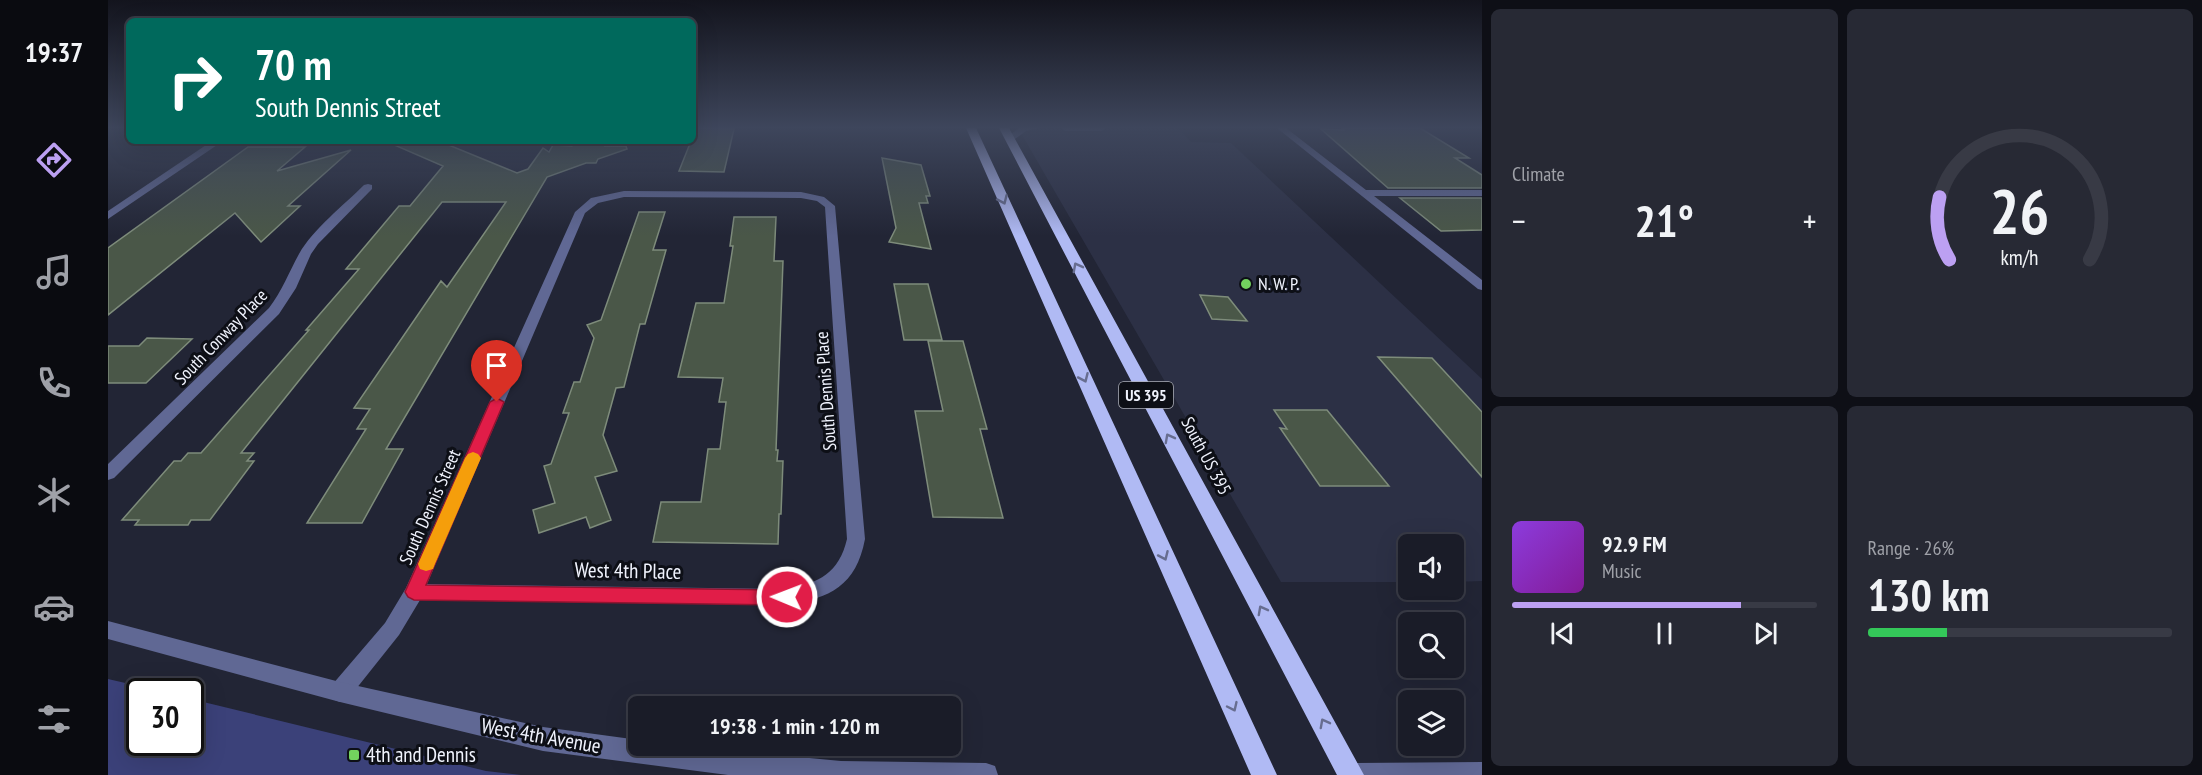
<!DOCTYPE html>
<meta charset="utf-8">
<style>
body{margin:0;font-family:"PT Sans Narrow",sans-serif;background:#272934;color:#f1f3f6;height:100vh;display:flex;flex-direction:column;font-size:22px;white-space:nowrap}
*{box-sizing:border-box;margin:0}
p{font-size:20px;color:#9fa1a8}
.icon{flex:none;width:33px;height:33px;fill:none;stroke:currentColor;stroke-width:2;stroke-linecap:round;stroke-linejoin:round}
.map{position:relative;flex:1;overflow:hidden}
.side{display:flex;flex-direction:column;gap:9px;padding:9px;background:#0e0f16;width:720px}
.side>*{flex:none}
.hud{position:absolute;left:18px;top:18px;width:570px;height:126px;border-radius:9px;box-shadow:0 6px 24px #0002,0 0 0 2px #383a45;background:#00695c;color:#fff;overflow:hidden}
.tools{position:absolute;left:1290px;top:534px;display:grid;gap:12px}
.tools a{display:grid;place-items:center;width:66px;height:66px;border-radius:9px;background:#1a1c28;box-shadow:0 6px 24px #0002,0 0 0 2px #383a45;font-size:30px}
.speed{position:absolute;left:18px;top:678px;display:flex;gap:12px;font-size:30px;font-weight:700;text-align:center}
.speed>*{display:grid;place-content:center;width:78px;height:78px;border-radius:50%;background:#1a1c28;box-shadow:0 6px 24px #0002,0 0 0 2px #383a45;line-height:1}
.speed .limit{border:3px solid #111;border-radius:9px;background:#fff;color:#111}
.pin{position:absolute;display:grid;place-items:center;width:51px;height:51px;color:#fff;margin:-62px -26px;border-radius:50% 50% 50% 0;rotate:-45deg;box-shadow:0 0 6px #0007}
.pin .icon{rotate:45deg}
.me{position:absolute;width:66px;margin:-33px;rotate:271deg;stroke-linejoin:round;filter:drop-shadow(0 0 4px #0008)}
.turn{display:flex;align-items:center;gap:21px;height:126px;padding:0 30px;font-size:27px}
.turn .icon{width:78px;height:78px;stroke-width:2.5}
.turn b{display:block;font-size:42px;line-height:51px}
.big{font-size:45px;font-weight:600;line-height:1.1}
.side .tile{flex:1;display:flex;flex-direction:column;justify-content:center;gap:9px;min-width:0;padding:0 21px;border-radius:9px;background:#272934}
.side .dial{align-items:center;gap:0}
.dial svg{height:156px;overflow:visible;fill:none;stroke:#383a45;stroke-width:7;stroke-linecap:round;text-anchor:middle}
.dial text{fill:#f1f3f6;stroke:none}
.song{display:flex;align-items:center;gap:18px}
.cover{width:72px;height:72px;border-radius:9px;background:linear-gradient(135deg,hsl(270 70% 55%),hsl(290 70% 35%))}
.played{height:6px;border-radius:3px;background:linear-gradient(90deg,#bca0f2 75%,#383a45 75%)}
.keys{display:flex;justify-content:space-around;direction:ltr}
.heat{display:flex;justify-content:space-between;align-items:center;font-size:33px;direction:ltr}
.charge{height:9px;border-radius:4px;background:linear-gradient(90deg,#34c759 26%,#383a45 0)}
.side .tiles{flex:1;display:grid;gap:9px;grid-template-columns:repeat(2,1fr)}
.trip{position:absolute;left:520px;top:696px;width:333px;height:60px;border-radius:9px;background:#1a1c28;box-shadow:0 6px 24px #0002,0 0 0 2px #383a45;font-weight:600;line-height:60px;text-align:center}
main{display:flex;flex:1;min-height:0}
.menu{display:flex;flex-direction:column;width:108px;justify-content:space-around;align-items:center;background:#0a0b10;color:#9fa1a8}
.menu .icon{width:42px;height:42px}
.menu .active{color:#bca0f2}
.menu b{font-size:27px;color:#f1f3f6}
.map>svg:first-child{display:block}
</style>
<main>
<nav class="menu">
<b>19:37</b>
<svg class="icon active" aria-label="directions" viewBox="0 0 24 24"><path d="M12 3l9 9-9 9-9-9zM9 14v-3h6M13 9l2 2-2 2"/></svg>
<svg class="icon" aria-label="music" viewBox="0 0 24 24"><path d="M9 18V5l10-2v13"/><circle cx="6" cy="18" r="3"/><circle cx="16" cy="16" r="3"/></svg>
<svg class="icon" aria-label="phone" viewBox="0 0 24 24"><path d="M5 4h4l2 5-3 2q2 4 5 5l2-3 5 2v4C11 20 4 13 5 4z"/></svg>
<svg class="icon" aria-label="climate" viewBox="0 0 24 24"><path d="M12 3v18M4 7l16 10M4 17L20 7"/></svg>
<svg class="icon" aria-label="car" viewBox="0 0 24 24"><path d="M5 17H2v-5l4-1 3-4h7l3 4 3 1v5h-3M9 17h6M6 11h13"/><circle cx="7" cy="17" r="2"/><circle cx="17" cy="17" r="2"/></svg>
<svg class="icon" aria-label="filters" viewBox="0 0 24 24"><path d="M4 7h16M4 17h16"/><circle cx="9" cy="7" r="2"/><circle cx="15" cy="17" r="2"/></svg>
</nav>
<div class="map">
<svg width="1374" height="775" viewBox="0 0 1374 775">
<rect width="100%" height="100%" fill="#222535"/>
<path fill="#2c3045" d="M 910,128 L 1070,128 L 1083,142 L 1123,143 L 1374,379 L 1374,581 L 1346,582 L 1346,544 L 1300,544 L 1300,582 L 1173,582 Z"/>
<path fill="#3b4179" d="M 0,679 L 52,691 L 32,692 L 32,742 L 82,742 L 83,699 L 378,771 L 413,775 L 0,775 Z"/>
<path fill="#4a5748" stroke="#7e8c7b" stroke-width="1.5" d="M 585,128 L 626,129 L 616,172 L 571,171 L 583,141 L 585,141 Z
M 1234,128 L 1312,128 L 1361,158 L 1347,158 L 1374,175 L 1374,188 L 1280,188 L 1213,129 L 1236,130 Z
M 286,141 L 331,141 L 409,173 L 420,169 L 435,148 L 441,152 L 445,145 L 464,146 L 467,141 L 500,141 L 497,146 L 518,146 L 519,149 L 490,159 L 488,163 L 478,163 L 439,177 L 278,449 L 295,449 L 254,523 L 199,523 L 258,429 L 249,429 L 262,409 L 246,408 L 333,281 L 339,287 L 398,202 L 334,202 L 133,453 L 146,453 L 139,461 L 146,461 L 102,520 L 83,520 L 80,525 L 27,525 L 31,520 L 14,520 L 66,461 L 73,461 L 80,453 L 93,453 L 201,330 L 198,330 L 251,269 L 238,269 L 291,206 L 302,206 L 335,166 L 284,144 Z
M 140,147 L 197,147 L 169,171 L 243,150 L 180,206 L 192,206 L 153,242 L 127,213 L 0,315 L 0,248 Z
M 774,158 L 813,165 L 822,196 L 818,196 L 820,203 L 811,203 L 823,249 L 781,242 L 788,228 Z
M 1292,198 L 1374,198 L 1374,230 L 1333,231 Z
M 531,212 L 557,212 L 545,250 L 558,250 L 537,324 L 532,324 L 516,387 L 508,388 L 495,435 L 509,471 L 487,477 L 503,520 L 482,528 L 478,517 L 431,533 L 425,510 L 447,503 L 436,466 L 443,464 L 461,413 L 455,413 L 466,382 L 472,382 L 486,338 L 479,325 L 493,320 Z
M 626,217 L 668,217 L 666,261 L 675,261 L 668,450 L 670,450 L 669,461 L 675,461 L 673,514 L 671,514 L 670,544 L 545,542 L 553,502 L 593,502 L 600,449 L 612,449 L 618,402 L 611,402 L 615,378 L 570,377 L 588,303 L 616,303 L 625,246 L 622,246 Z
M 786,284 L 820,284 L 834,340 L 796,340 Z
M 1092,295 L 1120,297 L 1139,321 L 1104,319 Z
M 39,338 L 84,339 L 38,383 L 0,383 L 0,346 L 31,346 Z
M 820,341 L 855,341 L 879,429 L 872,429 L 895,518 L 825,517 L 807,411 L 835,411 Z
M 1270,357 L 1324,358 L 1374,412 L 1374,477 Z
M 1166,410 L 1219,410 L 1281,486 L 1212,486 L 1172,428 L 1179,429 Z"/>
<g fill="none" stroke-linecap="round" stroke-linejoin="round">
<path fill="#606894" fill-rule="evenodd" d="M 912,128 L 932,128 L 918,131 L 904,141 L 898,141 L 898,137 Z
M 953,128 L 998,128 L 994,131 L 957,131 Z"/>
<path fill="#606894" fill-rule="evenodd" d="M 1169,128 L 1178,128 L 1258,190 L 1374,190 L 1374,196 L 1266,196 L 1374,280 L 1374,290 L 1370,289 Z
M 104,141 L 115,141 L 0,219 L 0,211 Z
M 260,184 L 264,185 L 264,189 L 210,244 L 203,254 L 188,288 L 171,314 L 6,478 L 0,480 L 0,464 L 161,308 C 174,291 181,272 191,254 C 205,229 236,205 256,185 Z
M 516,191 L 693,192 L 716,197 L 727,206 L 757,539 C 748,586 722,598 679,605 L 312,600 L 291,635 L 240,699 L 232,702 L 224,699 L 221,692 L 224,685 L 277,623 L 298,588 L 467,212 L 483,198 ZM 516,197 L 693,198 L 709,201 L 717,207 L 739,539 C 731,573 711,583 679,589 L 319,584 L 477,213 L 490,203 Z"/>
<path fill="#606894" fill-rule="evenodd" d="M 0,621 L 232,682 L 435,727 L 531,740 L 531,746 L 575,746 L 733,761 L 878,763 L 887,766 L 890,775 L 620,775 L 435,751 L 232,702 L 0,639 Z
M 1374,762 L 1374,775 L 1235,775 L 1238,766 L 1247,763 Z"/>
<path fill="#b0baf4" fill-rule="evenodd" d="M 858,128 L 868,128 L 1169,775 L 1143,775 Z
M 891,128 L 901,128 L 1256,775 L 1229,775 Z"/>
</g>
<defs><path id="oneway-chevron" d="M-2-3.5L2.5 0L-2 3.5" fill="none" stroke-width="1.6" stroke-linecap="round" stroke-linejoin="round" transform="scale(1.5)"/></defs>
<g stroke="#676d90">
<use href="#oneway-chevron" transform="translate(895 200) rotate(66)"/>
<use href="#oneway-chevron" transform="translate(969 267) rotate(-118)"/>
<use href="#oneway-chevron" transform="translate(976 378) rotate(66)"/>
<use href="#oneway-chevron" transform="translate(1061 438) rotate(-118)"/>
<use href="#oneway-chevron" transform="translate(1056 556) rotate(66)"/>
<use href="#oneway-chevron" transform="translate(1154 610) rotate(-118)"/>
<use href="#oneway-chevron" transform="translate(1125 707) rotate(65)"/>
<use href="#oneway-chevron" transform="translate(1216 723) rotate(-118)"/>
</g>
<linearGradient id="sky" x2="0" y2="1"><stop stop-color="#13141d"/><stop offset="0.54" stop-color="#3e465c"/><stop offset="1" stop-color="#3e465c" stop-opacity="0"/></linearGradient>
<rect width="1374" height="236" fill="url(#sky)"/>
<path fill="#e11d48" stroke="#92132f" stroke-width="1.5" d="M 389,398 L 396,402 L 318,585 L 679,590 L 685,592 L 688,597 L 685,603 L 679,605 L 306,600 L 300,597 L 297,592 L 382,402 Z"/>
<path fill="#f59e0b" d="M 365,452 L 370,454 L 373,458 L 327,564 L 325,569 L 318,571 L 312,569 L 310,564 L 357,458 L 360,454 Z"/>
<g fill="#72d25e" stroke="#0d0f16" stroke-width="2">
<circle cx="1138" cy="284" r="6"/>
<rect x="240" y="749" width="12" height="12" rx="3"/>
</g>
<g text-anchor="middle" stroke-width="6" stroke-linejoin="round" paint-order="stroke">
<rect fill="#0d0f16" stroke="#acafb8" stroke-width="1.5" x="1011" y="382" width="54" height="26" rx="4.5"/>
<g font-size="16" font-weight="bold" fill="#f0f3fd">
<text x="1038" y="401">US 395</text>
</g>
<g font-size="18" fill="#f0f3fd" stroke="#0d0f16" text-anchor="start">
<text x="1150" y="290">N. W. P.</text>
</g>
<g font-size="18" fill="#f0f3fd" stroke="#0d0f16">
<text transform="translate(113 337) rotate(-46)" y="6">South Conway Place</text>
<text transform="translate(718 391) rotate(-94)" y="6">South Dennis Place</text>
<text transform="translate(1098 456) rotate(62)" y="6">South US 395</text>
<text transform="translate(322 507) rotate(-66)" y="6">South Dennis Street</text>
</g>
<g font-size="21" fill="#f0f3fd" stroke="#0d0f16">
<text transform="translate(520 571) rotate(1)" y="7">West 4th Place</text>
<text transform="translate(433 736) rotate(10)" y="7">West 4th Avenue</text>
</g>
<g font-size="21" fill="#f0f3fd" stroke="#0d0f16" text-anchor="start">
<text x="258" y="762">4th and Dennis</text>
</g>
</g>
</svg>
<div class="tools">
<a><svg class="icon" aria-label="sound" viewBox="0 0 24 24"><path d="M4 9h4l5-4v14l-5-4H4zM17 9q2 3 0 6"/></svg></a>
<a><svg class="icon" aria-label="search" viewBox="0 0 24 24"><circle cx="10" cy="10" r="6"/><path d="M15 15l6 6"/></svg></a>
<a><svg class="icon" aria-label="layers" viewBox="0 0 24 24"><path d="M12 4l9 5-9 5-9-5zM3 14l9 5 9-5"/></svg></a>
</div>
<div class="speed"><div class="limit">30</div></div>
<div class="pin" style="left:389px;top:402px;background:#d93025"><svg class="icon" aria-label="arrive" viewBox="0 0 24 24"><path d="M6 21V4h12l-3 4 3 4H6"/></svg></div>
<svg class="me" style="left:679px;top:597px" viewBox="-20 -20 40 40"><circle r="17" fill="#e11d48" stroke="#fff" stroke-width="3"/><path d="M0-11L8 9 0 5-8 9z" fill="#fff"/></svg>
<div class="trip">19:38 · 1 min · 120 m</div>
<div class="hud">
<div class="turn"><svg class="icon" aria-label="right" viewBox="0 0 24 24"><path d="M7 20v-9h11M14 6l5 5-5 5"/></svg><div><b>70 m</b>South Dennis Street</div></div>
</div>
</div>
<section class="side">
<div class="tiles">
<div class="tile"><p>Climate</p>
<div class="heat"><a>−</a><b class="big">21°</b><a>+</a></div>
</div>
<div class="tile dial"><svg viewBox="0 0 100 80">
<path d="M14 69A42 42 0 1 1 86 69"/>
<path d="M14 69A42 42 0 0 1 9 37" stroke="#bca0f2"/>
<text x="50" y="56" font-size="32" font-weight="700">26</text>
<text x="50" y="72" font-size="11">km/h</text>
</svg></div>
<div class="tile">
<div class="song"><i class="cover"></i><div><b>92.9 FM</b><p>Music</p></div></div>
<div class="played"></div>
<div class="keys"><svg class="icon" aria-label="previous" viewBox="0 0 24 24"><path d="M18 5L8 12l10 7zM5 5v14"/></svg><svg class="icon" aria-label="pause" viewBox="0 0 24 24"><path d="M8 5v14M16 5v14"/></svg><svg class="icon" aria-label="next" viewBox="0 0 24 24"><path d="M6 5l10 7-10 7zM19 5v14"/></svg></div>
</div>
<div class="tile"><p>Range · 26%</p><b class="big">130 km</b><div class="charge"></div></div>
</div>
</section>
</main>
